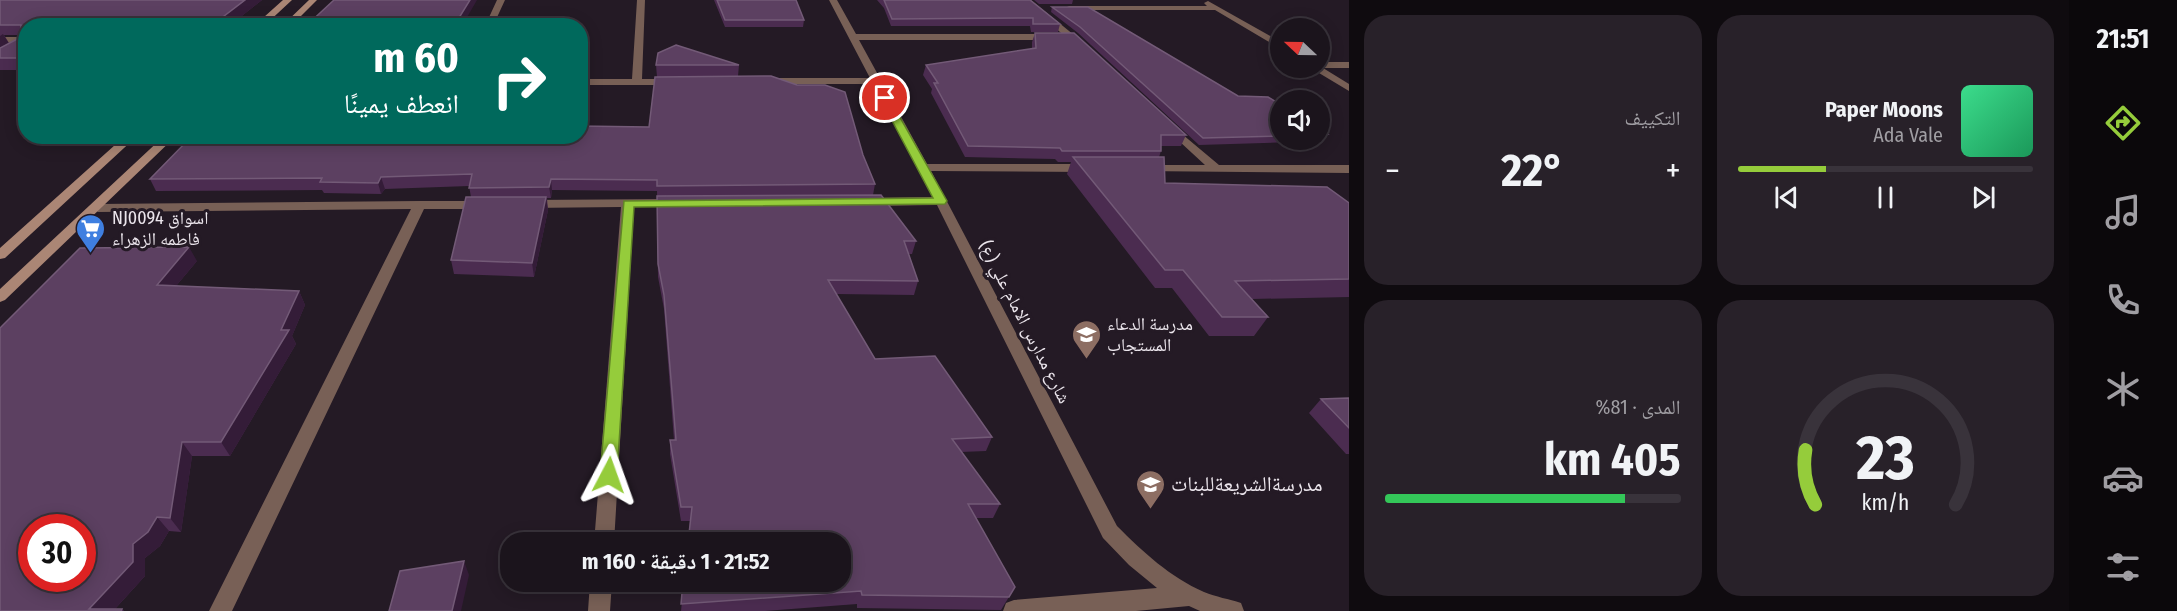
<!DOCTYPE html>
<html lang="ar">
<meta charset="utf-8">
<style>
body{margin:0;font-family:"Fira Sans Condensed","Noto Naskh Arabic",sans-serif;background:#282129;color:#f1f3f6;direction:rtl;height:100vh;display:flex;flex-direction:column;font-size:22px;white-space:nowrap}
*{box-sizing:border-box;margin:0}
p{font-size:20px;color:#a09ea3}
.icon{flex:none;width:33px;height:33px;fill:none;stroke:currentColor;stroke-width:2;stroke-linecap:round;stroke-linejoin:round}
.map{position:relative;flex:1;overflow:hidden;direction:ltr}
.side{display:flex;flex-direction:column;gap:15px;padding:15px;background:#0f0b0f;width:720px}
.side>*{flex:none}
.hud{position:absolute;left:18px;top:18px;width:570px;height:126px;border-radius:24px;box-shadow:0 3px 15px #0003,0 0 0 2px #39333b;direction:rtl;background:#00695c;color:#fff;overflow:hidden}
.needle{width:39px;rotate:292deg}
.fabs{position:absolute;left:1270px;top:18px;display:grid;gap:12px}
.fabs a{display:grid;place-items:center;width:60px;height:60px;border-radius:50%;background:#1b141c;box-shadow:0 3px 15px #0003,0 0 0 2px #39333b;font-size:30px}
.speed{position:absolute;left:18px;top:514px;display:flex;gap:12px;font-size:30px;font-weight:700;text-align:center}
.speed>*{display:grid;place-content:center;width:78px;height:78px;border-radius:50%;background:#1b141c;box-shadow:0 3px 15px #0003,0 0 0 2px #39333b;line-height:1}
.speed .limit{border:9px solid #d22;background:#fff;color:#111}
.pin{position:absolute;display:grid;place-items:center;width:51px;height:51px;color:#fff;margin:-26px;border:3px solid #fff;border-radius:50%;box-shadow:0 2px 6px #0007}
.me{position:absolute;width:66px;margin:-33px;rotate:4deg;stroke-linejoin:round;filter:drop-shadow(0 0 4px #0008)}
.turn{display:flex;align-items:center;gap:21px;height:126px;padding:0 30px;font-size:27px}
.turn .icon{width:78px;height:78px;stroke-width:2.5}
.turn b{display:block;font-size:42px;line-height:51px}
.big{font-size:45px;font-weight:700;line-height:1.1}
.side .tile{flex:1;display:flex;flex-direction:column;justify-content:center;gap:9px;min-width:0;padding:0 21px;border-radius:24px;background:#282129}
.side .dial{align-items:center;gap:0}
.dial svg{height:156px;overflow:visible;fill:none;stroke:#39333b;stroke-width:7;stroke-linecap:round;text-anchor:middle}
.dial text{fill:#f1f3f6;stroke:none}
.song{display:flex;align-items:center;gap:18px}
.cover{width:72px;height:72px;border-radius:9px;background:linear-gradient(135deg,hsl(150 70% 55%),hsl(150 70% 35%))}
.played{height:6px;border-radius:3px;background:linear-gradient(90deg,#95cc3b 30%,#39333b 30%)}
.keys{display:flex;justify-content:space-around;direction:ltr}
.heat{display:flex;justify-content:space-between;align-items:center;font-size:33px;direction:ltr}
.charge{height:9px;border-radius:4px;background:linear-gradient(90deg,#34c759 81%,#39333b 0)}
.side .tiles{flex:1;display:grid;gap:15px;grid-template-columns:repeat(2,1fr)}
.trip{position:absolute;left:500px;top:532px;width:351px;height:60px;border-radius:24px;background:#1b141c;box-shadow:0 3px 15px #0003,0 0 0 2px #39333b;font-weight:700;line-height:60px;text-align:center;direction:rtl}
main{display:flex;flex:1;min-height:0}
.menu{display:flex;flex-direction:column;width:108px;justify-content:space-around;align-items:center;background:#0b080b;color:#a09ea3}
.menu .icon{width:42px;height:42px}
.menu .selected{color:#95cc3b}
.menu b{font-size:27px;color:#f1f3f6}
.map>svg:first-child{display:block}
</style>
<main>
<nav class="menu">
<b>21:51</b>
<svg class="icon selected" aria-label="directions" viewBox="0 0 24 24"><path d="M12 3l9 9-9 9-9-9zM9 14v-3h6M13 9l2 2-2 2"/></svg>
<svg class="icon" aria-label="music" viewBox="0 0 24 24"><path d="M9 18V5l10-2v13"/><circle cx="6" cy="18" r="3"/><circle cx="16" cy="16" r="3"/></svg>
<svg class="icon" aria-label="phone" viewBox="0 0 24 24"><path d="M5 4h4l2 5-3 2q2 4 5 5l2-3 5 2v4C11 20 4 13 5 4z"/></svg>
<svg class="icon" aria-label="climate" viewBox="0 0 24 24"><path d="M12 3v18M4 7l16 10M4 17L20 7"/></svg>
<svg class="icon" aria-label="car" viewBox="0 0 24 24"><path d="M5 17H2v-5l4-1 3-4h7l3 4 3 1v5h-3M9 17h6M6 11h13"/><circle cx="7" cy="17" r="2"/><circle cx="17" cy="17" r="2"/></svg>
<svg class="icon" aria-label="filters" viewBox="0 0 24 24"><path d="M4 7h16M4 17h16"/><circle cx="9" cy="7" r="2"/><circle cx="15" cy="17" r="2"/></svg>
</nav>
<section class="side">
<div class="tiles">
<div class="tile">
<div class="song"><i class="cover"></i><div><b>Paper Moons</b><p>Ada Vale</p></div></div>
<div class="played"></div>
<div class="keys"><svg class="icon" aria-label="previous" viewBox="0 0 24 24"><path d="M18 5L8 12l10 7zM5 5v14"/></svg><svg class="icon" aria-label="pause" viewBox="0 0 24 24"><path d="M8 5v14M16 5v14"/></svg><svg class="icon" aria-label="next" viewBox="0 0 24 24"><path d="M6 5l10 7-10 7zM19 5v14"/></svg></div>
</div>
<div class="tile"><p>التكييف</p>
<div class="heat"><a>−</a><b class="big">22°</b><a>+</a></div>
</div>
<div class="tile dial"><svg viewBox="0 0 100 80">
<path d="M14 69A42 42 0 1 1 86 69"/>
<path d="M14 69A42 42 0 0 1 9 41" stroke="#95cc3b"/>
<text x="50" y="56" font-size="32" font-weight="700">23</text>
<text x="50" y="72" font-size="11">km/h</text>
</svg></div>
<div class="tile"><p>المدى · 81%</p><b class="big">405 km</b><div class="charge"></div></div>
</div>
</section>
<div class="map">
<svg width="1349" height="611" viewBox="0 0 1349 611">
<rect width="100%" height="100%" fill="#241a25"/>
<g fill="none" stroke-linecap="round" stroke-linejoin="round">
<path fill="#786056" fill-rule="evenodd" d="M 497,0 L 505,0 L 493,26 L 485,26 Z
M 637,0 L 645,0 L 642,79 L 674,79 L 679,82 L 674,85 L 580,85 L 580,79 L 632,79 Z
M 829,0 L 837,0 L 856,34 L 1052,34 L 1056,37 L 1052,40 L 859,40 L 927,164 L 1087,164 L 1093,168 L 1087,172 L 931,171 L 1117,526 C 1143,552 1170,577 1204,592 C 1216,597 1229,599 1241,603 L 1244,611 L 1200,611 L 1189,606 L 1136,611 L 1003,611 L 1006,603 L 1014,600 L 1157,588 L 1129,565 L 1103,538 L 937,205 L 866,206 L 860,202 L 866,198 L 933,197 L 873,84 L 764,84 L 759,81 L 764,78 L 870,78 Z
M 1022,0 L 1031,0 L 1085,44 L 1085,48 L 1079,48 Z
M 1208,1 L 1281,42 L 1281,49 L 1215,10 L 1069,10 L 1065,8 L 1069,6 L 1207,6 L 1204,3 Z
M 0,37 L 26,37 L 26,43 L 0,43 Z
M 1320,62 L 1349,62 L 1349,68 L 1323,68 L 1349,84 L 1349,91 L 1314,70 L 1313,68 L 1320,68 Z
M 1170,124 L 1219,165 L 1349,165 L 1349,173 L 1140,171 L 1140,167 L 1144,165 L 1205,165 L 1166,129 L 1165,127 Z
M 677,199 L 683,203 L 681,206 L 634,207 L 614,543 L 594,543 L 621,207 L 527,208 L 521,204 L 527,200 Z
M 420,201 L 485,201 L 491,205 L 485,209 L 424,209 L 232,611 L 209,611 L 411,209 L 98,212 L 92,208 L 98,204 Z
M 590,582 L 612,582 L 610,611 L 588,611 Z"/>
<path fill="#ab8675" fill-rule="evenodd" d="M 283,0 L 292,0 L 264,26 L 254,26 Z
M 309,0 L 317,0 L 291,26 L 282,26 Z
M 125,136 L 137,136 L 5,258 L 0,259 L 0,248 Z
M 164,136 L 176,136 L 5,300 L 0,302 L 0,289 Z"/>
</g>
<path fill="#4b2c50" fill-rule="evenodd" d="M 0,0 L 262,0 L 229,26 L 26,26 L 26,70 L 0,70 ZM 4,35 L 21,35 L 21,37 L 9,43 Z
M 714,0 L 796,0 L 804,20 L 803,27 L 725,27 Z
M 877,0 L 1030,0 L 1060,24 L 1058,32 L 1031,32 L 1030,26 L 891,26 L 884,8 Z
M 1034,0 L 1073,0 L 1072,4 L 1039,4 Z
M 1052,7 L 1238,96 L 1281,105 L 1281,140 L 1320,140 L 1320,130 L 1327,134 L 1322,141 L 1199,145 L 1078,33 L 1051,12 Z
M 1035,33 L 1186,135 L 1181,146 L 1161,146 L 1161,151 L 1159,157 L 1165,183 L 1349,203 L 1349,297 L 1252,299 L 1268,317 L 1254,336 L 1209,336 L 1172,288 L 1155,288 L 1067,174 L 1071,162 L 1058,162 L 1055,159 L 965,157 L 931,93 L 932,89 L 923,75 L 926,65 L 1032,49 L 1032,42 Z
M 656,65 L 739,65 L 738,76 L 657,77 Z
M 863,155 L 875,184 L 873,195 L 916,241 L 912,254 L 909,254 L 918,281 L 914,295 L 836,294 L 875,359 L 992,437 L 986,451 L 961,452 L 1000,504 L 993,518 L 975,518 L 1015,587 L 1001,610 L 857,608 L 857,604 L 765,611 L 681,611 L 690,521 L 681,521 L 670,454 L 670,440 L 674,440 L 664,309 L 658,277 L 657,191 L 552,190 L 551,198 L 547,198 L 548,210 L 534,277 L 454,274 L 451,260 L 471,197 L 469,186 L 385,189 L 381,194 L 324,193 L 322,190 L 156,191 L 150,179 Z
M 197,261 L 176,286 L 299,291 L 305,305 L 292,336 L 296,344 L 230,456 L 192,456 L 181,532 L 169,531 L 160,546 L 145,558 L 145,576 L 115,609 L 122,609 L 124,611 L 0,611 L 0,328 Z
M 1349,398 L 1349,454 L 1346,454 L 1309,413 L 1321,399 Z"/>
<path fill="#341c38" d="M 245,0 L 262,0 L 229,26 L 211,26 Z
M 470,0 L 477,0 L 462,26 L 454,26 Z
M 3,34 L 10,45 L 0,50 L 0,36 Z
M 381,177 L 385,189 L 381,194 L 378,183 Z
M 551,179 L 552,190 L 551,198 L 549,187 Z
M 546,197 L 548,210 L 534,277 L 532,263 Z
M 189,247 L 197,261 L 165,299 L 157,285 Z
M 299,291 L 305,305 L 292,336 L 296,344 L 230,456 L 221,442 L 281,330 Z
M 182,442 L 192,456 L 181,532 L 170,518 Z
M 157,517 L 169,531 L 160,546 L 145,558 L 145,576 L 113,611 L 89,609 L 133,544 Z
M 464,561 L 469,575 L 461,611 L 452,611 Z"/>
<path fill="#5c4061" stroke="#735a77" stroke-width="1.5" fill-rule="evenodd" d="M 0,0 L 245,0 L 211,26 L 26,26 L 26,58 L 0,58 L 0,48 L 21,37 L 21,25 L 0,25 Z
M 334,0 L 470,0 L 454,26 L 306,26 Z
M 717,0 L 796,0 L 804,20 L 725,20 Z
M 884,0 L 1030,0 L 1060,24 L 1033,24 L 1033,18 L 892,19 Z
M 1052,7 L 1088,7 L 1238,96 L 1268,97 L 1281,105 L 1281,136 L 1203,138 L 1080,27 Z
M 1035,33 L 1074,33 L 1186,135 L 1161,135 L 1161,151 L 1062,151 L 1060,148 L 968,146 L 934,83 L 938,83 L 926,65 L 1036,48 Z
M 676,45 L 739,65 L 656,65 L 658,53 Z
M 771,76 L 797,85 L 825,85 L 845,92 L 863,155 L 875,184 L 657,186 L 657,180 L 551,179 L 549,187 L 469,188 L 472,174 L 381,177 L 378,183 L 320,182 L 322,178 L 150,179 L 192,136 L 580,136 L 580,126 L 649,127 L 655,77 Z
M 1320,130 L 1327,134 L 1320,134 Z
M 1073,157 L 1164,157 L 1165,183 L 1327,187 L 1349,203 L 1349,279 L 1235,281 L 1268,317 L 1222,317 L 1183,270 L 1165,270 Z
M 881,195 L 916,241 L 904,241 L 918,281 L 828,280 L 875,359 L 935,356 L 992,437 L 952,439 L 1000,504 L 968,504 L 1015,587 L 1009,597 L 862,595 L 861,591 L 681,604 L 683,582 L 840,582 L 840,543 L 688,543 L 692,507 L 681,507 L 670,440 L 676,440 L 664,295 L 658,264 L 657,196 Z
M 466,197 L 546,197 L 532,263 L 451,260 Z
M 189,247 L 157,285 L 299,291 L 281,330 L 289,330 L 221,442 L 182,442 L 170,518 L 157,517 L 148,532 L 133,544 L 133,562 L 89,609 L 122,609 L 121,611 L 0,611 L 0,328 L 80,248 ZM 32,528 L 82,528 L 82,579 L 32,579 Z
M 1349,398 L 1349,428 L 1321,399 Z
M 464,561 L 452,611 L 389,611 L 400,571 Z"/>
<path fill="#95cc3b" stroke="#618526" stroke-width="1.5" d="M 881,96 L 889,98 L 947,201 L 945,204 L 634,207 L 617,475 L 615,480 L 609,482 L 603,480 L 600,475 L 624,201 L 933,198 L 880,98 Z"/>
<defs>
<symbol id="supermarket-pin" viewBox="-11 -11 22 30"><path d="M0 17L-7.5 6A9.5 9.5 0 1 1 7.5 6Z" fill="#3f7fe0" stroke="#241a25"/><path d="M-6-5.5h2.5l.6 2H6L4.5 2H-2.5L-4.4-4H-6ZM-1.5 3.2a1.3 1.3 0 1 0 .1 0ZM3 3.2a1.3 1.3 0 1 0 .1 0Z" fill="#fff"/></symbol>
<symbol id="school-pin" viewBox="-11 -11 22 30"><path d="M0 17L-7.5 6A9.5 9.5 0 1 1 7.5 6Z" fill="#8d6e63" stroke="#241a25"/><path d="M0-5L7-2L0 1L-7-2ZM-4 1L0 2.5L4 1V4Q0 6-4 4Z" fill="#fff"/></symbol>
</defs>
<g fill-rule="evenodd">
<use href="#supermarket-pin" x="74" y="212" width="33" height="45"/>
<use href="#school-pin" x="1070" y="318" width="33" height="45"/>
<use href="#school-pin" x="1134" y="468" width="33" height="45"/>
</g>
<g text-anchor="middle" stroke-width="6" stroke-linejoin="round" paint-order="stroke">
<g font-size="18" fill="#ece6ed" stroke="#241a25" text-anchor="start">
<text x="112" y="224">NJ0094 اسواق<tspan x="112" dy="21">فاطمه الزهراء</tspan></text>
<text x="1107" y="330">مدرسة الدعاء<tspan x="1107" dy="21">المستجاب</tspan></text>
</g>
<g font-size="18" fill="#ece6ed" stroke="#241a25">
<text transform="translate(1025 322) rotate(63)" y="6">شارع مدارس الامام علي (ع)</text>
</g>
<g font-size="21" fill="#ece6ed" stroke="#241a25" text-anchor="start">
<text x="1171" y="491">مدرسةالشريعةللبنات</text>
</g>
</g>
</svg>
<div class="fabs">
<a><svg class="needle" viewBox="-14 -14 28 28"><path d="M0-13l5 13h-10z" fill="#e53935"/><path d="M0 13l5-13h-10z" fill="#a09ea3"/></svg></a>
<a><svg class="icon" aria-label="sound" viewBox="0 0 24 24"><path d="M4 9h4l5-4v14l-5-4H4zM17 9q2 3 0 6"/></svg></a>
</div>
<div class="speed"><div class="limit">30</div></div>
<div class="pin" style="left:885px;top:98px;background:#d93025"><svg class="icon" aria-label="arrive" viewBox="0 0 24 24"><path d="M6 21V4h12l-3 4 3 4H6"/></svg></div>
<svg class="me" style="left:609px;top:475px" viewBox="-20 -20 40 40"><path d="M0-17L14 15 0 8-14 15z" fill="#95cc3b" stroke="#fff" stroke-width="4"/></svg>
<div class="trip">21:52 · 1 دقيقة · 160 m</div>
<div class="hud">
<div class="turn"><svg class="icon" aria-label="right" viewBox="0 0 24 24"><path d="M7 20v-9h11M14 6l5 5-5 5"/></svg><div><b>60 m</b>انعطف يمينًا</div></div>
</div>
</div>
</main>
